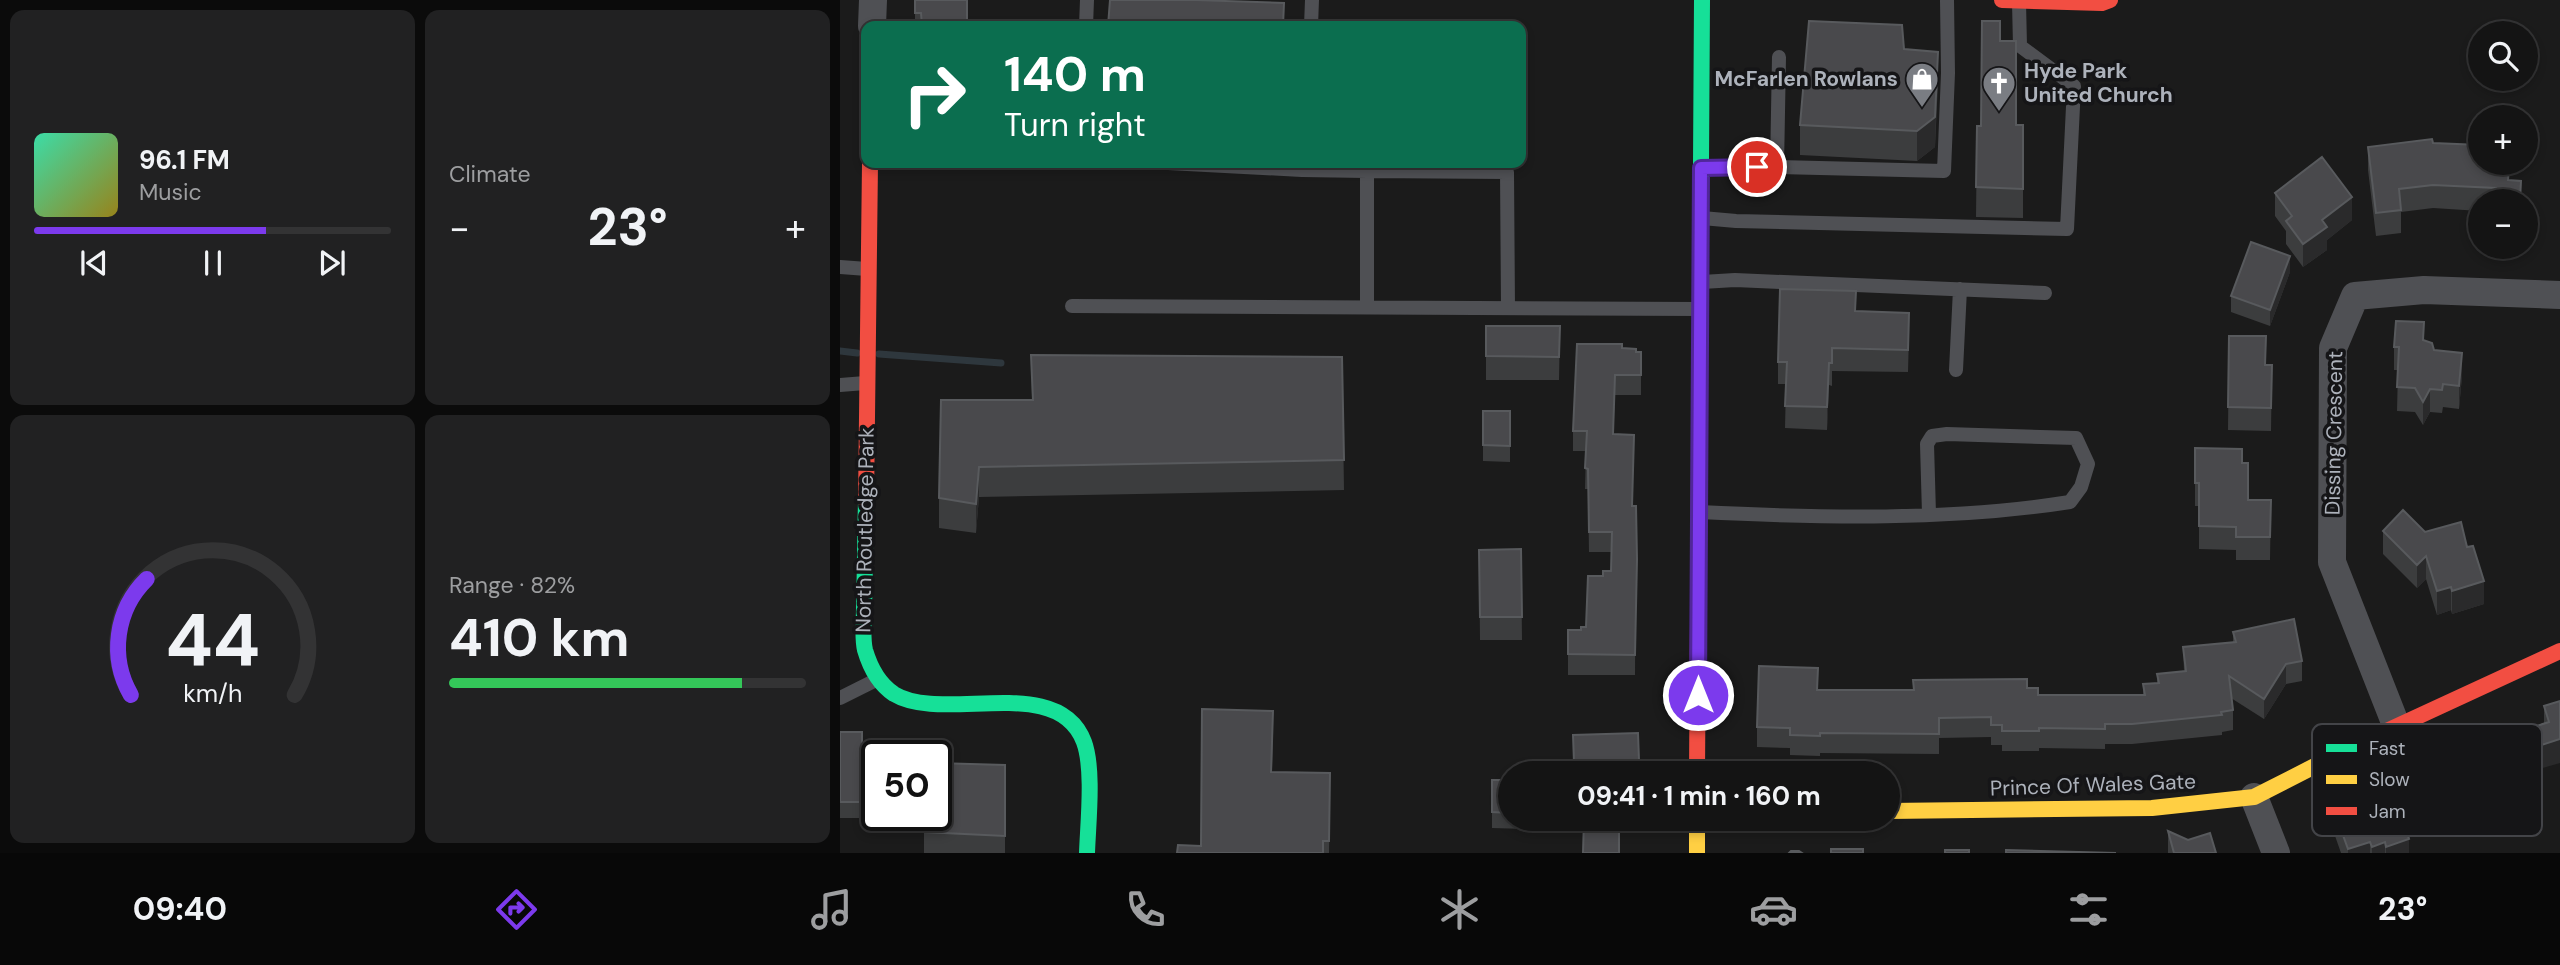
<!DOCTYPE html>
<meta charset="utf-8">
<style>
body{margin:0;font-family:"DM Sans",sans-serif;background:#212122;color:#f1f3f6;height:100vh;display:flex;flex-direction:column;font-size:26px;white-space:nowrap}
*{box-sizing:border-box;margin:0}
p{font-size:23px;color:#9d9ea0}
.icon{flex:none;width:38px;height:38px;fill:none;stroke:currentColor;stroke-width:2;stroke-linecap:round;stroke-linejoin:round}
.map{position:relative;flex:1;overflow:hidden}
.details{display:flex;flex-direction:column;gap:10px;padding:10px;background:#0b0b0b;width:840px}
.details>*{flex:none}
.top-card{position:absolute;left:21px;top:21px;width:665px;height:147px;border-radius:14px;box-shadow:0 4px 10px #0003,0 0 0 2px #333334;background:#0b6e4f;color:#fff;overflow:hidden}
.tools{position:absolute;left:1628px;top:21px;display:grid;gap:14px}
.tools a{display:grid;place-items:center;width:70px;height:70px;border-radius:50%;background:#141414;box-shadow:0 4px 10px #0003,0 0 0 2px #333334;font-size:35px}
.speed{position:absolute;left:21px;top:740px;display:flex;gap:14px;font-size:35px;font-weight:700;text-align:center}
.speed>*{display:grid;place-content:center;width:91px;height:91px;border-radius:50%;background:#141414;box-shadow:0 4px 10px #0003,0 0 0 2px #333334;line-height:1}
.speed .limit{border:4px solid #111;border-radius:10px;background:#fff;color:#111}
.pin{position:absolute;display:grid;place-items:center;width:60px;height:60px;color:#fff;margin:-30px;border:4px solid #fff;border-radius:50%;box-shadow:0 2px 7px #0007}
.me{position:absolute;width:77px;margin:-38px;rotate:0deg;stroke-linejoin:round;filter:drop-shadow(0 0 5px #0008)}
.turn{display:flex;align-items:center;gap:24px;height:147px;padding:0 28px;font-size:32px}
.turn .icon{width:91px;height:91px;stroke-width:2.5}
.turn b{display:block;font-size:49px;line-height:60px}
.big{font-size:52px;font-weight:700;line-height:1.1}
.details .card{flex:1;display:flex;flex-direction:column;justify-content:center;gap:10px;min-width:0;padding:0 24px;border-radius:14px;background:#212122}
.details .dial{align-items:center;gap:0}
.dial svg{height:182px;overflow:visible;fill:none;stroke:#333334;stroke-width:7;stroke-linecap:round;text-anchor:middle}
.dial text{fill:#f1f3f6;stroke:none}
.song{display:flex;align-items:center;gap:21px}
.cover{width:84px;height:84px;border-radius:10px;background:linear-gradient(135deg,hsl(160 70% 55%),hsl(50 70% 35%))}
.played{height:7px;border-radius:4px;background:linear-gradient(90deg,#7c3aed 65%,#333334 65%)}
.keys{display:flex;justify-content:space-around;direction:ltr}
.heat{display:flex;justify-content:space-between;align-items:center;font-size:38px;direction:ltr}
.charge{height:10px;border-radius:5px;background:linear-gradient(90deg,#34c759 82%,#333334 0)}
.details .tiles{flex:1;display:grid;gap:10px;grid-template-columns:repeat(2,1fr)}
.trip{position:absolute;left:658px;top:761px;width:402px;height:70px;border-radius:35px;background:#141414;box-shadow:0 4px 10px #0003,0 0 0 2px #333334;font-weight:700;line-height:70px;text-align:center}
.menu{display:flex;height:112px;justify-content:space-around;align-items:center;background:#080808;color:#9d9ea0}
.menu .icon{width:49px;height:49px}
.menu .on{color:#7c3aed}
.menu b{font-size:32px;color:#f1f3f6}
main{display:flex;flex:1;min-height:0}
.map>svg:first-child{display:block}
</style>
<main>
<section class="details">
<div class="tiles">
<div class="card">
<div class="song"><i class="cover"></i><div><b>96.1 FM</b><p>Music</p></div></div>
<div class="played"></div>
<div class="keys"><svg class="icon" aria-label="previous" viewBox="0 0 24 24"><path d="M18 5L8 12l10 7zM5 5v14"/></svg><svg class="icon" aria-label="pause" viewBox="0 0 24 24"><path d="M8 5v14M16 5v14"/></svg><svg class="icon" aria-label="next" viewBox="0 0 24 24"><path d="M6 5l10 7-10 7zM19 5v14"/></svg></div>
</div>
<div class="card"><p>Climate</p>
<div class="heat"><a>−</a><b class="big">23°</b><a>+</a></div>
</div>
<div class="card dial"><svg viewBox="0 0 100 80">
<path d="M14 69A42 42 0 1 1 86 69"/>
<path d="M14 69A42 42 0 0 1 21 18" stroke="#7c3aed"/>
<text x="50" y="56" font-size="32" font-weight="700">44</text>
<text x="50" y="72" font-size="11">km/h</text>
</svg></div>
<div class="card"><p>Range · 82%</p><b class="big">410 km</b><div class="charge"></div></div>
</div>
</section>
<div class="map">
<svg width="1720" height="853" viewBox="0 0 1720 853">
<rect width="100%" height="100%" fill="#1b1b1b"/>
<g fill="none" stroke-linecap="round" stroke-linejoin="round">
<path stroke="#2e373d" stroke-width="7" d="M 0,351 L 17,353
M 39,354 L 161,363"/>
<path stroke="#4f5054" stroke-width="14" d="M 246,26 L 247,0
M 471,26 L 472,0
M 328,163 L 462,170 L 462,163
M 937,167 L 939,57
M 862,168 L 937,167 L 1104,171 L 1108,73 L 1107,0
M 462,170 L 527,171 L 527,307
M 527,171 L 667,172 L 668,308
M 862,218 L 896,221 L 1227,229 L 1234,86 L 1180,46 L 1179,2
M 0,267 L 27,269
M 862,282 L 895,280 L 1205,293
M 232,306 L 859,309
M 1116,370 L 1120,289
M 0,385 L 25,383
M 860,512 C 983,518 1109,521 1230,502 L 1241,487 L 1248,464 L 1236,438 L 1107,434 L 1092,436 L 1087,444 L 1089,514
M 0,698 L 36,680"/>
<path stroke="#4f5054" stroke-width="28" d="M 32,26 L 33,0
M 1556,725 L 1492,562 L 1493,348 L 1515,296 L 1584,290 L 1720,295
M 1414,797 L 1436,853"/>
<path stroke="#16e098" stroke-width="16" d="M 860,329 L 862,0
M 26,502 C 25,537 25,573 24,608 C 24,621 22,638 25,650 C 30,667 39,684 54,694 C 103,724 218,672 244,742 C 254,769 248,823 247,853"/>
<path stroke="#ffcf43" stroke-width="16" d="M 1048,811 L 1312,808 L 1414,797 L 1512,747
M 857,819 L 857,853"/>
<path stroke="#f24e42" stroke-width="16" d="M 1162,0 L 1262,3 L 1270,0
M 26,502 L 30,163
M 1512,747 L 1720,651
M 857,774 L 860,329"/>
</g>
<path fill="#3c3d3e" d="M 75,0 L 127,26 L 75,26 Z
M 1160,41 L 1176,125 L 1183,125 L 1183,218 L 1136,217 L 1137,126 L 1141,126 Z
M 1064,49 L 1098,82 L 1095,147 L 1077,161 L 960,155 L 960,125 Z
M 1593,143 L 1670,163 L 1669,180 L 1681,201 L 1640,201 L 1640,211 L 1593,208 L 1561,212 L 1561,233 L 1536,236 L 1528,170 L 1528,147 Z
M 1435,193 L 1512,220 L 1487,240 L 1487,250 L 1463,267 L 1446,244 L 1446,231 L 1435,216 Z
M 1450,272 L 1430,326 L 1391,312 L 1391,296 Z
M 1016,311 L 1069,335 L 1068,372 L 992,371 L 992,386 L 989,385 L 987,430 L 945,428 L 946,384 L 938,384 L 938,362 Z
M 646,326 L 720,326 L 719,380 L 646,380 Z
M 1389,336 L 1426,365 L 1432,365 L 1431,431 L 1388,430 Z
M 1584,340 L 1622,376 L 1619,409 L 1603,407 L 1602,413 L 1590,412 L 1583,425 L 1575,412 L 1557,411 L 1558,370 L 1554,370 L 1554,347 Z
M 782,348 L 801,352 L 801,395 L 775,395 L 773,434 L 794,455 L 792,506 L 796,506 L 795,675 L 728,675 L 728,630 L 741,630 L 746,627 L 763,576 L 771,571 L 772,552 L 749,552 L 748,489 L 745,489 L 746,451 L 733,451 L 733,431 Z
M 191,355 L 502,357 L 504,490 L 139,497 L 136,533 L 99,528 L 99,498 L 192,400 Z
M 643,411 L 670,411 L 670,462 L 643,461 Z
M 1355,448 L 1402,463 L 1408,500 L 1431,500 L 1430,560 L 1396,560 L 1396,550 L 1359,549 L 1359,506 L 1355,506 Z
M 1563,510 L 1644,604 L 1612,614 L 1611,610 L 1597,615 L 1586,579 L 1577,588 L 1543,554 L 1543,531 Z
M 681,549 L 682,640 L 640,640 L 639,550 Z
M 1393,632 L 1462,661 L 1462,681 L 1446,684 L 1424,719 L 1391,698 L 1393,710 L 1393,730 L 1382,732 L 1382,735 L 1292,744 L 1265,744 L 1265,749 L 1199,748 L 1199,751 L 1162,751 L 1162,745 L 1151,745 L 1151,737 L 1099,738 L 1099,754 L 980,753 L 980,756 L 950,755 L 950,748 L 917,747 L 917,727 L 1074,690 L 1187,688 L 1198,695 L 1303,695 L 1303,684 L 1317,683 L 1317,674 L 1344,671 L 1343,647 L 1393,642 Z
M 1720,701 L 1696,770 L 1697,798 L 1652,812 L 1644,785 L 1630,789 L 1620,758 L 1620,735 L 1653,740 L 1704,724 L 1704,706 Z
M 0,732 L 22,732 L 22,818 L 0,818 Z
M 798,733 L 799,774 L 734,774 L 733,735 Z
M 433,740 L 432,772 L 490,802 L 489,853 L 337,853 L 361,846 Z
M 165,765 L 165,853 L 84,853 L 84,832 Z
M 652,780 L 670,780 L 670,819 L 689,819 L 689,829 L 652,828 Z
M 1549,801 L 1570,837 L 1569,838 L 1569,853 L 1501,853 L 1494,833 L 1494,810 Z
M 1328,831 L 1376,853 L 1328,853 Z"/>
<path fill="#2a2a2b" d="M 1098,52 L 1095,147 L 1077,161 L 1077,131 Z
M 1512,197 L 1512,220 L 1487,240 L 1487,250 L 1463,267 L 1463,244 L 1482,220 Z
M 1450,256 L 1450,272 L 1430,326 L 1430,310 Z
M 1622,353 L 1622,376 L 1619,409 L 1619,386 Z
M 989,363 L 989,385 L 987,430 L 987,407 Z
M 1590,389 L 1590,412 L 1583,425 L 1583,402 Z
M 139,467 L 139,497 L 136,533 L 136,504 Z
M 1586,556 L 1586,579 L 1577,588 L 1577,565 Z
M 1644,581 L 1644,604 L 1612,614 L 1612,591 Z
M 1611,587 L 1611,610 L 1597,615 L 1597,591 Z
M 1446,664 L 1446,684 L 1424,719 L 1424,699 Z
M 1720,739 L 1720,763 L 1689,772 L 1689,749 Z
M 1644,761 L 1644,785 L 1630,789 L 1630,766 Z
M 1697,775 L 1697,798 L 1652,812 L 1652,789 Z
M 1570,814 L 1570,837 L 1562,840 L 1562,817 Z
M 1569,839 L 1569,853 L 1546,853 L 1546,847 Z
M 1530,842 L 1530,853 L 1508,853 L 1508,849 Z
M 1545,842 L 1545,853 L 1532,853 L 1532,847 Z"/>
<path fill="#49494c" stroke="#585a5d" stroke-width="2" d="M 75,0 L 127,0 L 127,26 L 82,26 L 81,13 L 75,13 Z
M 270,0 L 356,0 L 444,3 L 443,26 L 268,26 Z
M 969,21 L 1062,25 L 1064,49 L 1098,52 L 1095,117 L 1077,131 L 960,125 Z
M 1142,21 L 1160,21 L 1160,41 L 1176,41 L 1176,125 L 1183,125 L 1183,189 L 1136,187 L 1137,126 L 1141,126 Z
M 1592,139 L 1593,143 L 1640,145 L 1640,163 L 1669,163 L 1668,180 L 1681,181 L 1680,201 L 1655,201 L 1656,188 L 1593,185 L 1559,189 L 1561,210 L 1536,213 L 1528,147 Z
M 1482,157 L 1512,197 L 1482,220 L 1487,227 L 1463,244 L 1446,221 L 1452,216 L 1435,193 Z
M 1411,242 L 1450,256 L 1430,310 L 1391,296 Z
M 940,289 L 1016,291 L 1015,311 L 1069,313 L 1068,350 L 992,348 L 992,363 L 989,363 L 987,407 L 945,406 L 947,362 L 938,362 Z
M 1556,321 L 1584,322 L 1583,340 L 1592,343 L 1594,350 L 1622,353 L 1619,386 L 1603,384 L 1602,390 L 1590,389 L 1583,402 L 1575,388 L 1557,387 L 1559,347 L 1554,347 Z
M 646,326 L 720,326 L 719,357 L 646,356 Z
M 1389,336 L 1426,336 L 1425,365 L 1432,365 L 1431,408 L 1388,407 Z
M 737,344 L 782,344 L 782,348 L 796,349 L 796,352 L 801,352 L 801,375 L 775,375 L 773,434 L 794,435 L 792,506 L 796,506 L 797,559 L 795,655 L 728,654 L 728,630 L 741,630 L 741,627 L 746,627 L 748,576 L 763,576 L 763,571 L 771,571 L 772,532 L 749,532 L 748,469 L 745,468 L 747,431 L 733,431 Z
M 191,355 L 502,357 L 504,460 L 139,467 L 136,504 L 99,498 L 101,400 L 193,400 Z
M 643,411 L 670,411 L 670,446 L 643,445 Z
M 1355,448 L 1402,449 L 1402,463 L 1408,463 L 1408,500 L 1431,500 L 1430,537 L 1396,537 L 1396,527 L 1359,526 L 1359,483 L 1355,483 Z
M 1563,510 L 1585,532 L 1621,522 L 1627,547 L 1633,546 L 1644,581 L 1612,591 L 1611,587 L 1597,591 L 1586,556 L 1577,565 L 1543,531 Z
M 681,549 L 682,617 L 640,617 L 639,550 Z
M 1454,619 L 1462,661 L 1446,664 L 1424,699 L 1389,676 L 1393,710 L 1381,712 L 1382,715 L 1292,724 L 1265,724 L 1265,729 L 1199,728 L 1199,731 L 1162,731 L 1162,725 L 1151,725 L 1151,717 L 1099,718 L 1099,734 L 980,733 L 980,736 L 950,735 L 950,728 L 917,727 L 919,666 L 978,668 L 977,690 L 1074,690 L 1073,680 L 1187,679 L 1187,688 L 1198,688 L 1198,695 L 1305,695 L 1303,684 L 1319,683 L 1317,674 L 1346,671 L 1343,647 L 1396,642 L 1393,632 Z
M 1720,701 L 1720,739 L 1689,749 L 1697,775 L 1652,789 L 1644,761 L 1630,766 L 1620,735 L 1648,726 L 1653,740 L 1709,722 L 1704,706 Z
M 362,709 L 433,711 L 431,772 L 490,773 L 489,841 L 483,841 L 483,853 L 337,853 L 338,845 L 361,846 Z
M 0,732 L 22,732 L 22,802 L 0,802 Z
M 798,733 L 799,760 L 778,761 L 778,774 L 745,774 L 745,762 L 734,762 L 733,735 Z
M 96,763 L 165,765 L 165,836 L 84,832 L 85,816 L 96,816 Z
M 652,780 L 670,780 L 670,813 L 652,812 Z
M 1546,792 L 1549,801 L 1564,796 L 1570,814 L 1562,817 L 1569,839 L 1546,847 L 1545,842 L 1532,847 L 1530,842 L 1508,849 L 1494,810 Z
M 744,819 L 779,819 L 779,853 L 743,853 Z
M 1328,831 L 1348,840 L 1370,833 L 1376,853 L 1334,853 Z
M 991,849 L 1023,849 L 1023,853 L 991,853 Z
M 1105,850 L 1129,850 L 1129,853 L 1105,853 Z
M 1166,850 L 1276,853 L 1166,853 Z
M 951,851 L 959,851 L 962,853 L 949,853 Z"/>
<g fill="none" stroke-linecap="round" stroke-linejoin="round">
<defs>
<path id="route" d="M 858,695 L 861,168 L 917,167"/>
</defs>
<use href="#route" stroke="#51269a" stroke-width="18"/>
<use href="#route" stroke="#7c3aed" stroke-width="12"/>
</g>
<defs>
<symbol id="shop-pin" viewBox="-11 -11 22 30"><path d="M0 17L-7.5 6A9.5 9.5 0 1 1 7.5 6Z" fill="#7a7d83" stroke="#151517"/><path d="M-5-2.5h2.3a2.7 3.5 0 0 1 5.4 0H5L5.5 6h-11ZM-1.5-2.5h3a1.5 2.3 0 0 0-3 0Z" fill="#fff"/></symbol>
<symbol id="church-pin" viewBox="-11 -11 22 30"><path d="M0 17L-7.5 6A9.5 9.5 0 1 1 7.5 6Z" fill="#7a7d83" stroke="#151517"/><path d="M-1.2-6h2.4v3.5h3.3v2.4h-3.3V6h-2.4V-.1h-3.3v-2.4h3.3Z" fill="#fff"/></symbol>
</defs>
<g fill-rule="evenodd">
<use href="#shop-pin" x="1063" y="60" width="38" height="52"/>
<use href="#church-pin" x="1140" y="64" width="38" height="52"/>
</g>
<g text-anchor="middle" stroke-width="7" stroke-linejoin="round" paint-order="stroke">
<g font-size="21" font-weight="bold" fill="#adb2bb" stroke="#151517" text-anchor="start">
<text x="1184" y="78">Hyde Park<tspan x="1184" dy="24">United Church</tspan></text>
<text x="1058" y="86" text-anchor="end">McFarlen Rowlans</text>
</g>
<g font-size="21" fill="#adb2bb" stroke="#151517">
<text transform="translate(1494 433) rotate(-89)" y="7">Dissing Crescent</text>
<text transform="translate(25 530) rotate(-89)" y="7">North Routledge Park</text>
<text transform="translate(1253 785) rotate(-2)" y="7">Prince Of Wales Gate</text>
</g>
</g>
<rect x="1472" y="724" width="230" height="112" rx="10" fill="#151517" stroke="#434448" stroke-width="2"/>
<rect x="1486" y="744" width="31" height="8" fill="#16e098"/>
<rect x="1486" y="775" width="31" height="9" fill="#ffcf43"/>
<rect x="1486" y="807" width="31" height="8" fill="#f24e42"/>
<g font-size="19" fill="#adb2bb">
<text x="1529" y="755">Fast</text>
<text x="1529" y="786">Slow</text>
<text x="1529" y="818">Jam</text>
</g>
</svg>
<div class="tools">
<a><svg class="icon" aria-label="search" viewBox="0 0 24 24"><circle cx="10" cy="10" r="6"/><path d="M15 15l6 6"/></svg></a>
<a>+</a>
<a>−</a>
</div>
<div class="speed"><div class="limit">50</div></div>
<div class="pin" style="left:917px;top:167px;background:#d93025"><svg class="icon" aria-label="arrive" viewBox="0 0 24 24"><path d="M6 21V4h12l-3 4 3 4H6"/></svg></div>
<svg class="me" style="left:858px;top:695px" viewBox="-20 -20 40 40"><circle r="17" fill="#7c3aed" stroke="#fff" stroke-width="3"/><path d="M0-11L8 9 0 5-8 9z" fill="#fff"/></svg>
<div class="trip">09:41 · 1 min · 160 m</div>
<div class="top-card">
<div class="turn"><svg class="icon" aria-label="right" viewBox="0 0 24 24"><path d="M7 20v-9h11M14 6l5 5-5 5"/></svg><div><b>140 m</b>Turn right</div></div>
</div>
</div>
</main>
<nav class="menu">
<b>09:40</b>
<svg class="icon on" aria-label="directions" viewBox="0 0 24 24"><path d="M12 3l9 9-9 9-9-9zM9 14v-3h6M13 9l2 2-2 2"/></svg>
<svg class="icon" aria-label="music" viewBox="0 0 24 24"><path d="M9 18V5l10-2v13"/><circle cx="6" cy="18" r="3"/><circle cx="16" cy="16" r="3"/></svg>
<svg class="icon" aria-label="phone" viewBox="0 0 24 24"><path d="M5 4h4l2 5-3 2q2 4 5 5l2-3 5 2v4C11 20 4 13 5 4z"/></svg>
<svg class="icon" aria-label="climate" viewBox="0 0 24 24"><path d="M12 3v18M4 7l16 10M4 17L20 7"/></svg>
<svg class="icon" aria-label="car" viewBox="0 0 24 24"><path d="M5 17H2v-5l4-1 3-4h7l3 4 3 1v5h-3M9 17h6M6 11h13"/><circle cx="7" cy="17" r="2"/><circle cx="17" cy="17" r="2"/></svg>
<svg class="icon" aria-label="filters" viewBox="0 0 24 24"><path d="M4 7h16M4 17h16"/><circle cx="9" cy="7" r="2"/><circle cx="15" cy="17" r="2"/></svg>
<b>23°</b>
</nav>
